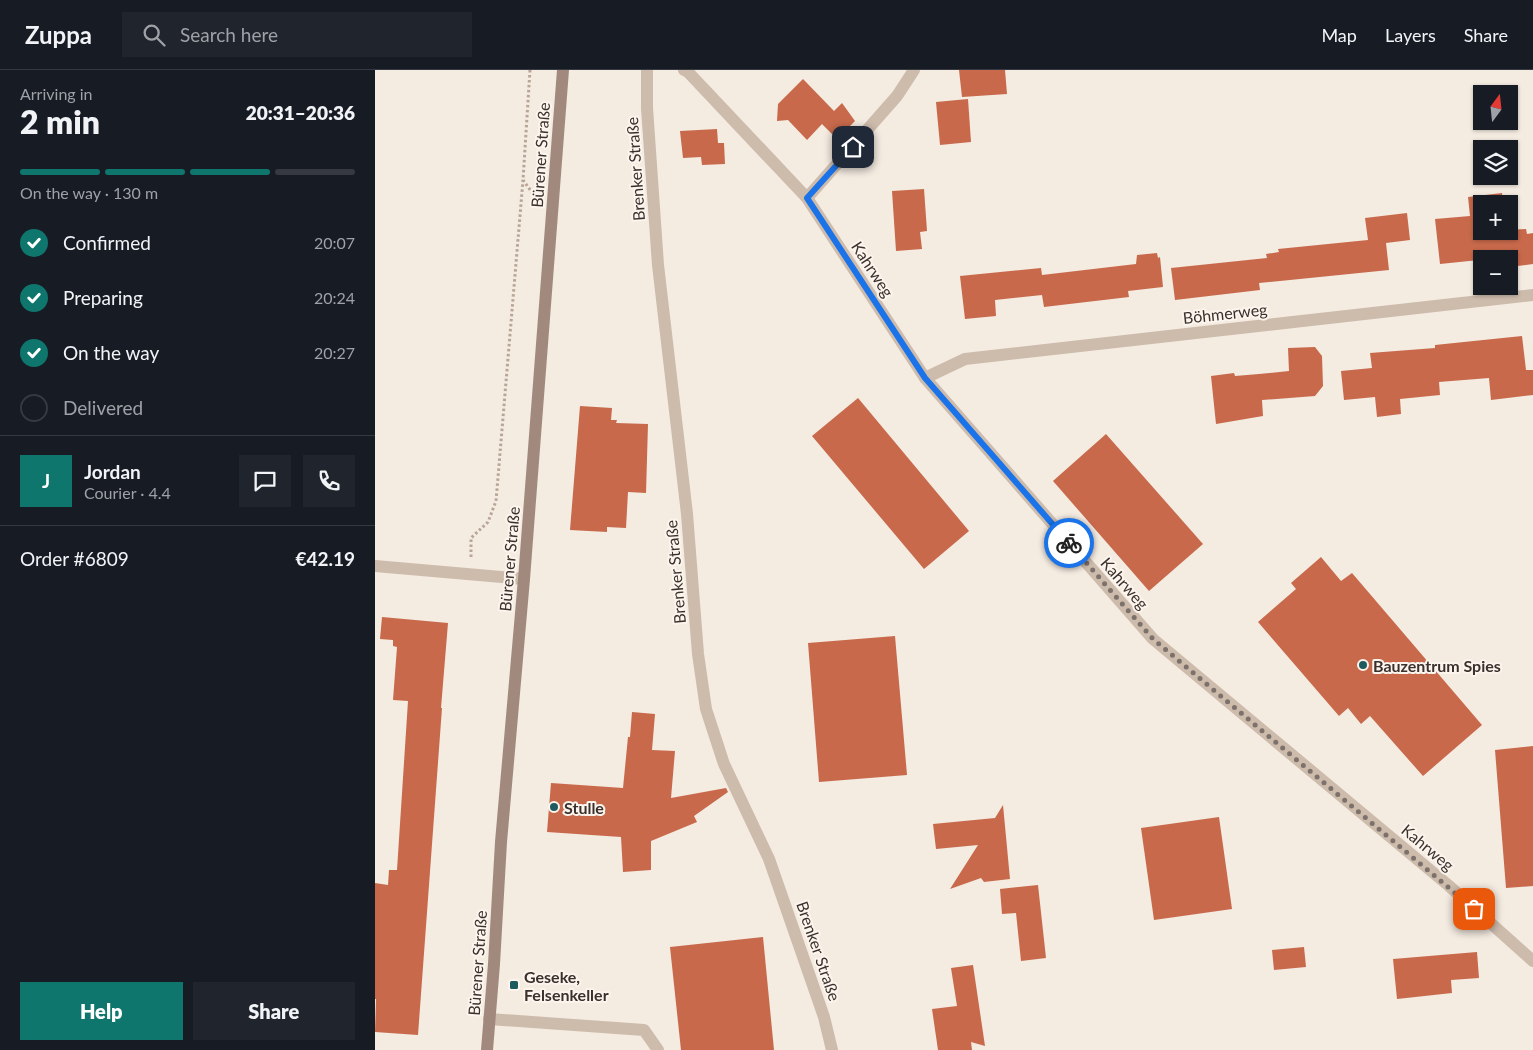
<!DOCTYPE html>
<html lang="en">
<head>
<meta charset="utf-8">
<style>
  body { margin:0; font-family:Lato,sans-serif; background:#20242c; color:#f1f3f6; height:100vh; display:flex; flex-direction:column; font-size:19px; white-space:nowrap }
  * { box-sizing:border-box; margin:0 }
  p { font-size:16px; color:#9ea1a6 }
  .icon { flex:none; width:28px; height:28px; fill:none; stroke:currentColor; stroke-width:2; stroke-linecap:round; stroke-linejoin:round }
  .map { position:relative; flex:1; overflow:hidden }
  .side { display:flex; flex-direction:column; background:#171b24; width:375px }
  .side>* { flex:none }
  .needle { width:32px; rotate:15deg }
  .tools { position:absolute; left:1098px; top:15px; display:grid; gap:10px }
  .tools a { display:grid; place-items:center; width:45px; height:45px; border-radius:0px; background:#171b24; box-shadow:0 1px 4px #0004; font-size:25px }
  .pin { position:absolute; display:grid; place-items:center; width:42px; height:42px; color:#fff; margin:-21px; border-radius:10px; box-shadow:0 2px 8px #0006 }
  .courier { position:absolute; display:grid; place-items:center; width:50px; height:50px; margin:-25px; border:4px solid #1a73e8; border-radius:50%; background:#fff; color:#222; box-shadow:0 1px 6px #0007 }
  .headline em { font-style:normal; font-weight:800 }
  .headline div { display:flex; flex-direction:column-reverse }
  .headline { display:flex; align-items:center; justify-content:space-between; height:85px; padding:0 20px }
  h1 { font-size:32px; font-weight:800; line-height:38px }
  .bar { display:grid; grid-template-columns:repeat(4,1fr); gap:8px 5px; align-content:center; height:60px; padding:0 20px }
  .bar i { height:6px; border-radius:4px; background:#363941 }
  .bar .on { background:#0f766e }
  .bar p { grid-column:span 4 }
  .line { display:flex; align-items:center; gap:12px; padding:0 20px; border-top:1px solid #363941 }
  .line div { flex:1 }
  .round { display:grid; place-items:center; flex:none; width:52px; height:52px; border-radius:0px; background:#20242c }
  ol { padding:0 20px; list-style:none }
  li { display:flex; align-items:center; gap:15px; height:55px }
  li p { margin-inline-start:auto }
  li .icon { padding:5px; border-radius:50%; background:#0f766e; color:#fff; stroke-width:4 }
  li:last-child { color:#9ea1a6 }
  li i { width:28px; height:28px; border:2px solid #363941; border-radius:50% }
  .cta { display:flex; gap:10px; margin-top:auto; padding:10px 20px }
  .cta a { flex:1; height:58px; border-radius:0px; background:#0f766e; color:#fff; font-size:20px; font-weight:800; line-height:58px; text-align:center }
  .cta a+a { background:#20242c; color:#f1f3f6 }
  header { display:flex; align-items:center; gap:30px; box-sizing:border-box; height:70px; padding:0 25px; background:#171b24; border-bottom:1px solid #363941 }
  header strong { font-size:24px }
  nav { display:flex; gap:28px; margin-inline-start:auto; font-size:18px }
  .search { width:350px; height:45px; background:#20242c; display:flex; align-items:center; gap:12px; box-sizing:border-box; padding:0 18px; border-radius:0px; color:#9ea1a6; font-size:19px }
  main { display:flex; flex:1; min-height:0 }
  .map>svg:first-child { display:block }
  .building { fill:#c8694b }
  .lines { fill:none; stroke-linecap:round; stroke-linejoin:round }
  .path { stroke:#b9a596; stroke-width:3; stroke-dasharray:2.5 2.5; stroke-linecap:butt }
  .lane { stroke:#cdbbac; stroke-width:12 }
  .street { stroke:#cdbbac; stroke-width:12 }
  .secondary { stroke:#a18a7d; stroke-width:12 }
  .done { stroke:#7c716b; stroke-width:5; stroke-dasharray:0 9 }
  .route { stroke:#1a73e8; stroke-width:6 }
  .poi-dot { fill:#1f5a5e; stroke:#fbf5ee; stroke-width:2 }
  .labels { text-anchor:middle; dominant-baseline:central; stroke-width:4; stroke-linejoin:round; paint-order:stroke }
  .street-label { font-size:16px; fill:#3b302b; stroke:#fbf5ee }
  .poi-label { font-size:16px; font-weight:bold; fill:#3b302b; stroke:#fbf5ee; text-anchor:start }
</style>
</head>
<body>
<header>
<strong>Zuppa</strong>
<div class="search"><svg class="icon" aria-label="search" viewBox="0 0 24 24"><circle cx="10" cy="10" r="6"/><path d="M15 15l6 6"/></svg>Search here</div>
<nav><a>Map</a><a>Layers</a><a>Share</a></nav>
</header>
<main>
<section class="side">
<div class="headline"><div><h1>2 min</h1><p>Arriving in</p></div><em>20:31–20:36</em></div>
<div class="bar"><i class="on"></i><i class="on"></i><i class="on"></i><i></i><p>On the way · 130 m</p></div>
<ol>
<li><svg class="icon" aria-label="check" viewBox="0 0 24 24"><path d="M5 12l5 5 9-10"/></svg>Confirmed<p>20:07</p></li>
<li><svg class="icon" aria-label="check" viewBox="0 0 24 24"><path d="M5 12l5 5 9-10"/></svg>Preparing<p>20:24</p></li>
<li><svg class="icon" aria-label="check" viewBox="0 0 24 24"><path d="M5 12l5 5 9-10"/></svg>On the way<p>20:27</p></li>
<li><i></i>Delivered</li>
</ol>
<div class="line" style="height:90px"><b class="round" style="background:#0f766e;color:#fff">J</b><div><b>Jordan</b><p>Courier · 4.4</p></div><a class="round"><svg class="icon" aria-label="chat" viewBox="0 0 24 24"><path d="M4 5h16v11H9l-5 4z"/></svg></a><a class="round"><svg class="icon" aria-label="phone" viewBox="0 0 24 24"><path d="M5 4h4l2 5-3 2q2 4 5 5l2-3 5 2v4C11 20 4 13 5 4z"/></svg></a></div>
<div class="line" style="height:65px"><div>Order #6809</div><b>€42.19</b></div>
<div class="cta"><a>Help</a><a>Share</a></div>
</section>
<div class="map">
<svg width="1158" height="980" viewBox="0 0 1158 980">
  <rect width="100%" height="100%" fill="#f4ebe1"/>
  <!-- building -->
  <g class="building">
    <path d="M584,0H630L632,24L587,27Z"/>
    <path d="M428,9L459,41L467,33L480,51L462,69L447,54L432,70L413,50L402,51L403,34Z"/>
    <path d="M593,29L596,72L565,75L561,32Z"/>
    <path d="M342,59L343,73H349L350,94L327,95L326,87L308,88L305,61Z"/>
    <path d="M549,119L552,161L545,162L547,179L521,181L517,121Z"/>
    <path d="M1127,123L1128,134H1106V161L1151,159L1152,164L1158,163V194L1134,197L1133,187L1065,194L1060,149L1095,146L1093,127Z"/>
    <path d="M1032,143L1035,170L1011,173L1014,200L884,213L885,220L800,230L796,198L892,188L891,184L904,182L903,179L993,170L990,148Z"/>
    <path d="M782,183L783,188L785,187L788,217L753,221L754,227L669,237L667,225L620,230L621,246L590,249L585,206L666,198L667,205L761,194L762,185Z"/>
    <path d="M1147,266L1151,300H1158V325L1116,330L1114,308L1064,312L1065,325L1025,329L1026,344L1002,347L1000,327L969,330L966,301L997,298L995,283L1060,278V275Z"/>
    <path d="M940,277L947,286L948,316L940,326L887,330L888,346L841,354L836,306L859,303L860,306L884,304L914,301L913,278Z"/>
    <path d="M483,328L594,461L549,499L437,366Z"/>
    <path d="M205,336L237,338L236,350H242L241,353L273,354L271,423L253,422L251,458L232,457V462L195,460Z"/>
    <path d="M731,364L828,474L774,521L678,411Z"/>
    <path d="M946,487L966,511L977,503L1107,655L1048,706L995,646L986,654L973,638L964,646L883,552L921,519L916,513Z"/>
    <path d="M7,547L73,553L66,638H67L43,965L0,962L1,929H0V813L13,815L14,800H22L33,631L18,630L22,577L18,576V570L5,569Z"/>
    <path d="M520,566L532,705L444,712L433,573Z"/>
    <path d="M257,642L280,644L277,680L300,681L296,728L351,718L353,722L319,746L322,752L276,771V800L248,802L246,767L172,762L176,713L248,718L253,667H255Z"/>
    <path d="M1158,676V816L1131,818L1120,680Z"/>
    <path d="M628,735L635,809L609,812L606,808L575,819L603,775L561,779L558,754L620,748Z"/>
    <path d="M844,747L857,839L779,850L766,758Z"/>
    <path d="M663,815L671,888L646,891L641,843L627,844L625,819Z"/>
    <path d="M388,867L399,980H306L295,877Z"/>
    <path d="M929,877L931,897L899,900L897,880Z"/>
    <path d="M1102,882L1104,908L1076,910L1077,923L1022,929L1018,889Z"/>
    <path d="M598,895L610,976L596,972L597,980H563L557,939L582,936L576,898Z"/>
  </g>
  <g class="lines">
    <!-- path -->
    <g class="path">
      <path d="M155,0L148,110L158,124"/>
      <path d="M96,487V468L113,452L121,431L148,110"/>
    </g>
    <!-- lane -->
    <path class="lane" d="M114,949L269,960L283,980"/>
    <!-- street -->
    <g class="street">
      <path d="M272,0V38L283,195L312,444L323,584L331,639L349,694L394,789L449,947L457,980"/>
      <path d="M309,0L313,2L432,128L550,308L778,569L1073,815L1158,891"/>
      <path d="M432,128L522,26L539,0"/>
      <path d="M550,308L590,289L1158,225"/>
      <path d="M0,496L149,509"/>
    </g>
    <!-- secondary -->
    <path class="secondary" d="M112,980L119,894L126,772L149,509L188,0"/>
  </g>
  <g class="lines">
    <!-- done -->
    <path class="done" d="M694,473L778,569L1099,839"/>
    <!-- route -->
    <path class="route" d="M478,77L432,128L550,308L694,473"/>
  </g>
  <!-- markers -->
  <g class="poi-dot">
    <circle cx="988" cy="595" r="5"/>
    <circle cx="179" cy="737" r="5"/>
    <rect x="134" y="910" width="10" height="10" rx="2.5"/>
  </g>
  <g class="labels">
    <!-- street labels -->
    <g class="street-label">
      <text transform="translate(165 85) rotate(-86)">Bürener Straße</text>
      <text transform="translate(260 99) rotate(-94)">Brenker Straße</text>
      <text transform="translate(498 199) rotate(57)">Kahrweg</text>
      <text transform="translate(850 243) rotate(-6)">Böhmerweg</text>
      <text transform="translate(134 489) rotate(-85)">Bürener Straße</text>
      <text transform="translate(300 502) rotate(-95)">Brenker Straße</text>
      <text transform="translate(750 513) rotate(49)">Kahrweg</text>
      <text transform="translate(1053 777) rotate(40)">Kahrweg</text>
      <text transform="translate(444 881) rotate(71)">Brenker Straße</text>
      <text transform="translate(102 893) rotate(-86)">Bürener Straße</text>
    </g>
    <!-- poi labels -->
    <g class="poi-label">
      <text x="998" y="595">Bauzentrum Spies</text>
      <text x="189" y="737">Stulle</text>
      <text x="149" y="906">Geseke,<tspan x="149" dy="18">Felsenkeller</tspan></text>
    </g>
  </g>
</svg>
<div class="tools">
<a><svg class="needle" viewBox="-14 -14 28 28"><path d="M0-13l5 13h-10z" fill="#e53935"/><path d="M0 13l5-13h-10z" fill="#9ea1a6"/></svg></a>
<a><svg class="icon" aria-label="layers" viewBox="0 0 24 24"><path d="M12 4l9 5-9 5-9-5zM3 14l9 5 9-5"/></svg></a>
<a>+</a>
<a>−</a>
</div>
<div class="pin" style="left:1099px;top:839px;background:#ea580c"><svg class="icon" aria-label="bag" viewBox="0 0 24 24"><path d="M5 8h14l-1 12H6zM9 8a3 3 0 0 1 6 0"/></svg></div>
<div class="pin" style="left:478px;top:77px;background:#1f2937"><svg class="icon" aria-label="home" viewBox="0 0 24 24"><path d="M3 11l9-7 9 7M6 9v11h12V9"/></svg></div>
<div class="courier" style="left:694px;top:473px"><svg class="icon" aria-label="bike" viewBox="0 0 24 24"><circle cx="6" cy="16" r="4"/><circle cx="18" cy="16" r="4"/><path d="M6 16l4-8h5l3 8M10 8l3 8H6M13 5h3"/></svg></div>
</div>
</main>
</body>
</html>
